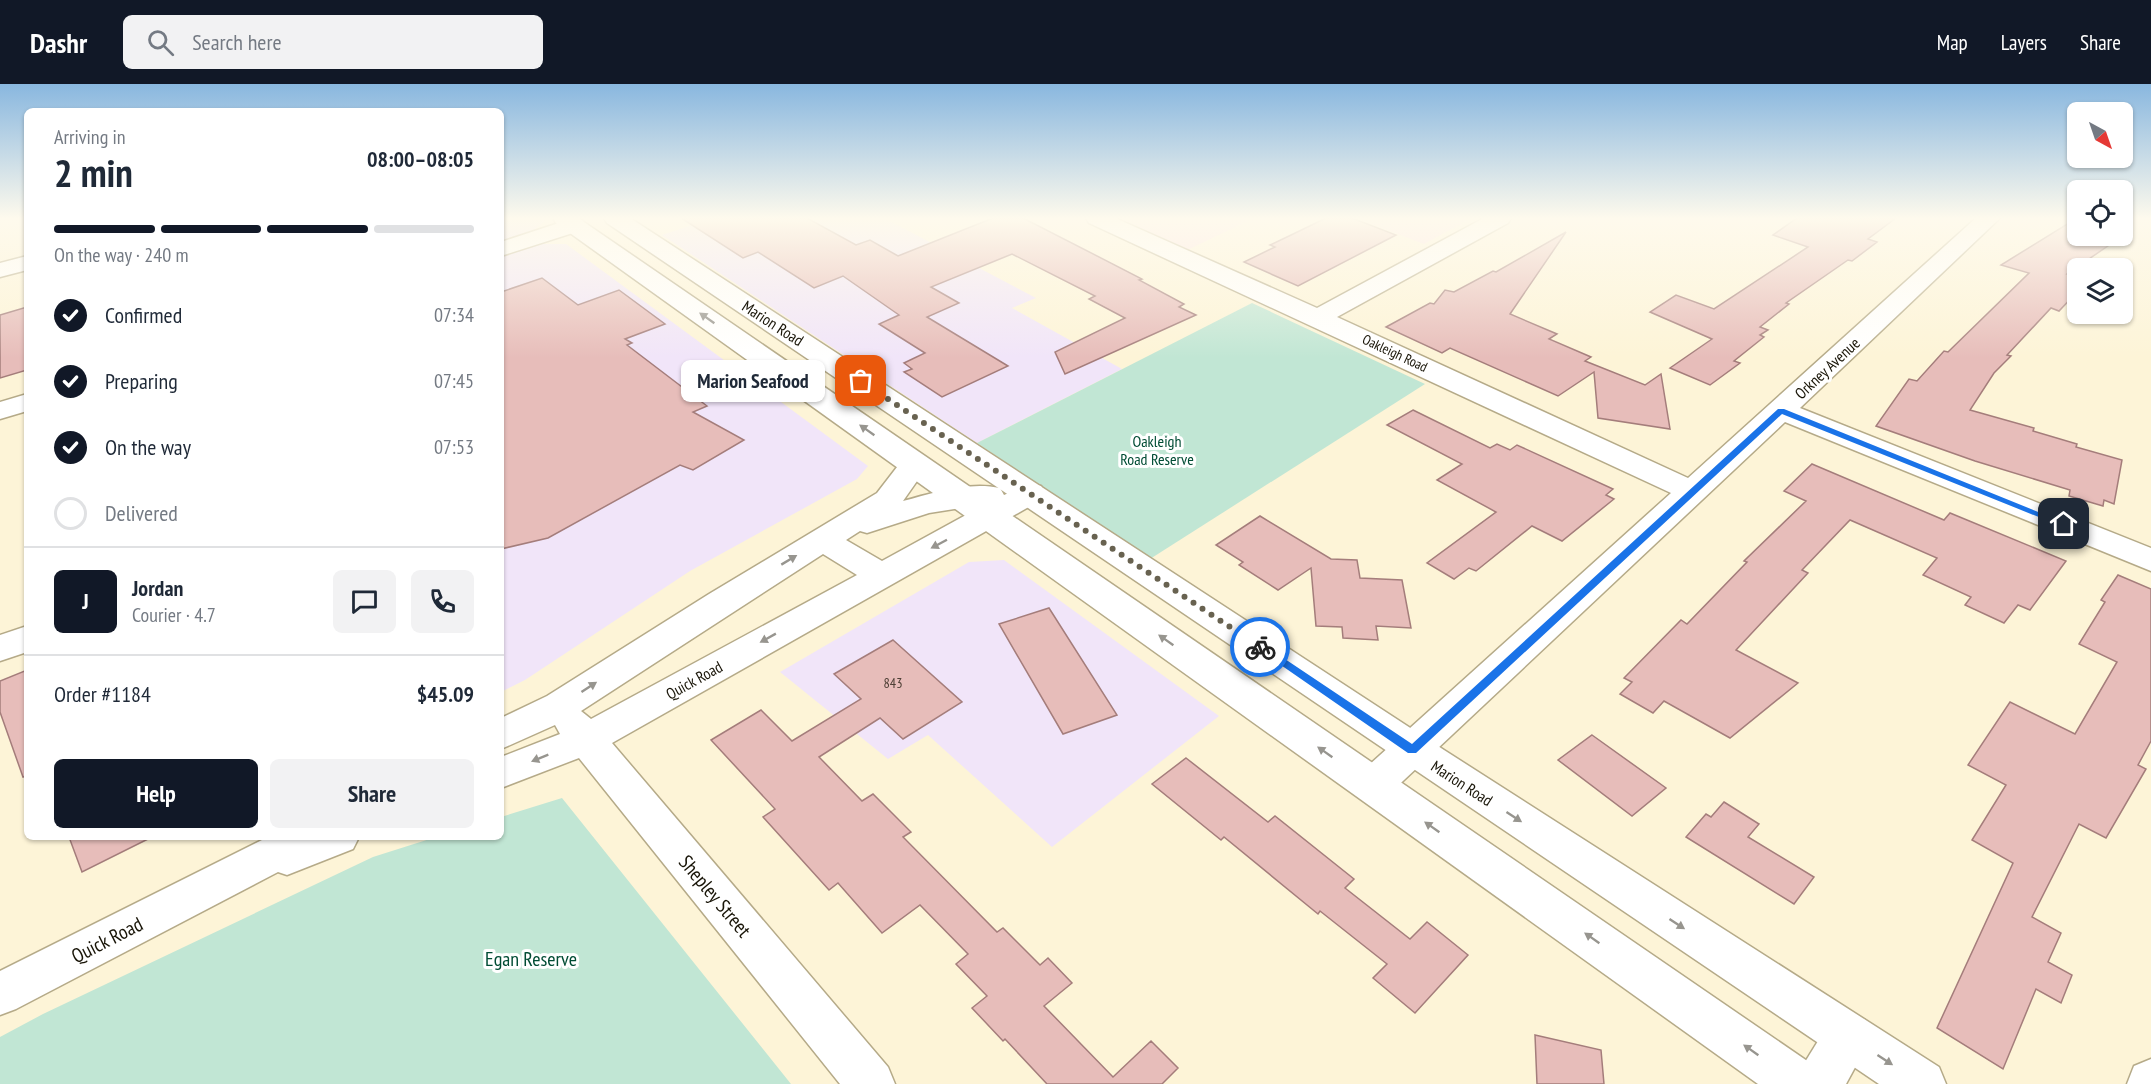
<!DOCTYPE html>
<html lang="en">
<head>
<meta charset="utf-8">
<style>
  body { margin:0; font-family:"PT Sans Narrow",sans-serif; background:#f2f2f3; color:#1f2937; height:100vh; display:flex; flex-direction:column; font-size:22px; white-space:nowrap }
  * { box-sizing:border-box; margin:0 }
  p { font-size:20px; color:#747a83 }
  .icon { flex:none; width:33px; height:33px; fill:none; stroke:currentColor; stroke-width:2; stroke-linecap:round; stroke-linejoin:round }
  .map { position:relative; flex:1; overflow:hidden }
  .side { position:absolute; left:24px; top:24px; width:480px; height:732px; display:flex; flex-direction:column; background:#fff; border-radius:9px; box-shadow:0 2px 4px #0004 }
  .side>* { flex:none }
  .needle { width:39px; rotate:140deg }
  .buttons { position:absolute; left:2067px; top:18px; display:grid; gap:12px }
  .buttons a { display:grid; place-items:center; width:66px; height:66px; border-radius:9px; background:#fff; box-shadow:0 2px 4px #0004; font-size:30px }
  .pin { position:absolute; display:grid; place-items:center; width:51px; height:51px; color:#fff; margin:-26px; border-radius:12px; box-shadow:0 3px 9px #0006 }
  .courier { position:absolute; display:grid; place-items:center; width:60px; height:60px; margin:-30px; border:4px solid #1a73e8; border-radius:50%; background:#fff; color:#222; box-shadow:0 2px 8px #0007 }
  .bubble { position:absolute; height:42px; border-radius:9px; background:#fff; box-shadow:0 2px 4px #0004; font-size:20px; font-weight:800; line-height:42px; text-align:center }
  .summary em { font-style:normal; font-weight:800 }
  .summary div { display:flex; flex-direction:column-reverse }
  .summary { display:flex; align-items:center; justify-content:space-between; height:102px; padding:0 30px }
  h1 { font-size:39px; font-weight:800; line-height:45px }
  .bar { display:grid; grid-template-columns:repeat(4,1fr); gap:9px 6px; align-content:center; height:72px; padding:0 30px }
  .bar i { height:8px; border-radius:4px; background:#e0e1e3 }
  .bar .on { background:#111827 }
  .bar p { grid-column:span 4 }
  .line { display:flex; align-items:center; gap:15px; padding:0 30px; border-top:2px solid #e0e1e3 }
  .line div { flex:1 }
  .round { display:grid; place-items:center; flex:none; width:63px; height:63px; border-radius:9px; background:#f2f2f3 }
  ol { padding:0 30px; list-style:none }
  li { display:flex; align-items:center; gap:18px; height:66px }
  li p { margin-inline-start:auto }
  li .icon { padding:6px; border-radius:50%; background:#111827; color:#fff; stroke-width:4 }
  li:last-child { color:#747a83 }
  li i { width:33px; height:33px; border:3px solid #e0e1e3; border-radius:50% }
  .action { display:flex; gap:12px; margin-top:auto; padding:12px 30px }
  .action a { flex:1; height:69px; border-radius:9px; background:#111827; color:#fff; font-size:24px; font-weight:800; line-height:69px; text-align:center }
  .action a+a { background:#f2f2f3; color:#1f2937 }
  header { display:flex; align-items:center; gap:36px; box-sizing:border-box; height:84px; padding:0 30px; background:#111827; color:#fff }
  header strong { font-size:28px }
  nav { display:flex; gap:33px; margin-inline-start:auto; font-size:21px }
  .search { width:420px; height:54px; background:#f2f2f3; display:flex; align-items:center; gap:15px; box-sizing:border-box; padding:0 21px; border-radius:9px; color:#747a83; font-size:22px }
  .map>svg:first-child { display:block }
  .commercial { fill:#f1e5f9 }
  .education { fill:#fde2e7 }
  .green { fill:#c1e6d4 }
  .building { fill:#e7bdba; stroke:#a47d7b; stroke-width:1.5 }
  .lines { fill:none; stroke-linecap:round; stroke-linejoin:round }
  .street-casing { stroke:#b5aa88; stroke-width:3 }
  .primary-casing { stroke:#b5aa88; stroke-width:3 }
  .street { fill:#fff; fill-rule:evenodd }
  .primary { fill:#fff; fill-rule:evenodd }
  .oneway { fill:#97958f }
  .route { fill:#1a73e8 }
  .done { stroke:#686250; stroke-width:6; stroke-dasharray:0 10.8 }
  .labels { text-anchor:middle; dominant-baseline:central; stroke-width:6; stroke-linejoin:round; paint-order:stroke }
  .far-street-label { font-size:14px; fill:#181407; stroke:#fff }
  .number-label { font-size:14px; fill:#4c3e34 }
  .street-label { font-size:16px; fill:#181407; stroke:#fff }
  .park-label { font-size:16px; fill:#014c34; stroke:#fff }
  .near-street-label { font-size:20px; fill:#181407; stroke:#fff }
  .near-park-label { font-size:20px; fill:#014c34; stroke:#fff }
</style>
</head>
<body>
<header>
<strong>Dashr</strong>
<div class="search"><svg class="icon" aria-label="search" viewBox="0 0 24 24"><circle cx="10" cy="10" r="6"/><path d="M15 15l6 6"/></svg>Search here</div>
<nav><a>Map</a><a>Layers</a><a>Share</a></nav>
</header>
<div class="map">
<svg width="2151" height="1000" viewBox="0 0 2151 1000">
  <rect width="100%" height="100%" fill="#fdf4d7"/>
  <!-- commercial -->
  <g class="commercial">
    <path d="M501,134H542L545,137L530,149L501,158Z"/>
    <path d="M713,134H884L1036,214L1012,224L1122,285L977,359L662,151Z"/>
    <path d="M540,160H566L868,382L857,395L690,487L525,596L501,608V172Z"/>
    <path d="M1004,476L1219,632L1052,763L928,651L888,675L780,588L969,478Z"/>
  </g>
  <!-- education -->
  <g class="education">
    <path d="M1100,134H1254L1179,170Z"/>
    <path d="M1356,134H1472L1424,160Z"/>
  </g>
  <!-- green -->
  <g class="green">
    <path d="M1252,219L1425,300L1150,475L977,359Z"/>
    <path d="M562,714L791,1000H0V953L43,930L373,773L436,753H501V733Z"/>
  </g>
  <!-- building -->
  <g class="building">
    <path d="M681,134H807L856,161L870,156L898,172L993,134H1023L1142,195L1139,196L1184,220L1179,223L1196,231L1065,290L1055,268L1125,234L1089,215L1095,212L1012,170L931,203L959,219L927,233L1008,282L942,313L904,288L912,285L904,279L925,269L879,240L899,231L843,192L814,204L758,168L743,174Z"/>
    <path d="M1326,134H1352L1396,151L1298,202L1244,178L1275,163L1270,161L1289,152Z"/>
    <path d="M1797,134H1896L1868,155L1877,158L1852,177L1848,176L1786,219L1789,220L1760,243L1768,246L1760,251L1764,253L1734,277L1740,279L1710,301L1670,284L1712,255L1650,228L1676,211L1714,225L1808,163L1773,151Z"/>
    <path d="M2072,137L2078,139V152L2121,153L2067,190L2078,194V207L2059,227L2051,224L2007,271L2011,272L1994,289L1970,326L2034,344L2033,347L2077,360L2076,363L2122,376L2114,420L2104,416L2103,422L2069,412L2070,406L1975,377L1876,342L1909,295L1917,297L1944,267L1948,268L2029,189L2001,181Z"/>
    <path d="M1566,148L1510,230L1557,250L1549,255L1591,273L1585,277L1645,301L1661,290L1670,345L1598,334L1594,288L1558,312L1450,264L1442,269L1386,243L1430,219L1434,220L1445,206L1454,208L1493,187L1496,188Z"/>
    <path d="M542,194L578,221L619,206L665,240L625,255L632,259L627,261L707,322L693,328L744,356L693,386L680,381L548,454L501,465V208Z"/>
    <path d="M27,223V286L0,294V231Z"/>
    <path d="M1413,326L1490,364L1497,360L1510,366L1517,361L1613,405L1606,411L1614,415L1562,457L1532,442L1476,487L1469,484L1454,495L1427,479L1496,428L1437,396L1462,380L1387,341Z"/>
    <path d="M1812,380L1944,436L1950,429L2066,477L2030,526L2018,521L2004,539L1965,521L1971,513L1923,491L1937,474L1850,436L1802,486L1808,489L1736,566L1798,599L1730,654L1664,617L1653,629L1620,610L1632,598L1624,594L1681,536L1687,540L1747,478L1744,477L1806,417L1784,407Z"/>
    <path d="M1260,432L1331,475L1357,476L1360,494L1402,496L1411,544L1376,542L1378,556L1343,554L1342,543L1316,542L1311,484L1278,506L1239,481L1243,478L1216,461Z"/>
    <path d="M2118,491L2151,505V657L2138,681L2146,685L2106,754L2079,740L2032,833L2061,849L2048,878L2072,891L2061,919L2036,905L2003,985L1937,944L2013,779L1972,756L2006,701L1968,681L2010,618L2075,650L2117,578L2079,560L2105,518L2101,516Z"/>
    <path d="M1049,524L1117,631L1063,650L999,540Z"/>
    <path d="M893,556L962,618L903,655L880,634L819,673L862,717L873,710L911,748L903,753L997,848L1003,844L1040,881L1048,874L1072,899L1044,922L1113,993L1151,957L1178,984L1162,1000H1047L1005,955L1003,957L972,924L987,912L956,880L968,870L920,821L882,849L838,799L829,806L763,733L775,725L711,656L761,626L792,657L861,615L834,590Z"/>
    <path d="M27,586V692L23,693L0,628V597Z"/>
    <path d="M1592,651L1666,704L1632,732L1558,676Z"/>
    <path d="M1186,674L1268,738L1275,732L1354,795L1345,804L1410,855L1427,838L1468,871L1415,929L1373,894L1387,880L1320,827L1318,830L1224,753L1221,756L1152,700Z"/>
    <path d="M1724,718L1759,740L1748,753L1814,793L1794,820L1686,753L1706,730L1711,733Z"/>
    <path d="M69,753H152L82,788Z"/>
    <path d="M1535,951L1601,966L1604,1000H1537Z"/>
  </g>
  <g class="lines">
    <!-- street casing -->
    <g class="street-casing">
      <g id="street">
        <path d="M574,134L582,136L585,141L582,146L501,172V158Z"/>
        <path d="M1086,134H1115L1317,224L1484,134H1511L1508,139L1337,233L1688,394L1976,134H2000L1800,324L2151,464V487L1785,338L1387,712L1373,717L1359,712L1353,701L1359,690L1671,409L1089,139Z"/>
        <path d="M27,172V186L0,193V179Z"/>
        <path d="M27,310V327L0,335V318Z"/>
        <path d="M914,371L924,374L929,380L903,417C933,409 969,397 1000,404L1004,411L1030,400L1041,402L1045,409L1041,416L612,659L888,983L895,1000H840L579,674L501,704V673L560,650L555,641L501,665V634L547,612L709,510L877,409L904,374ZM986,420L882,477L846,456L860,447L867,449L929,429ZM823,470L857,491L591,635L581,627Z"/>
        <path d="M27,542V568L0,577V551Z"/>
        <path d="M268,753H359L353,765L287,791L278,788L16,925L0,931V887Z"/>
        <path d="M1848,929L1865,936L1872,952L1846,1000H1795L1802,983L1831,936Z"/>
        <path d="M2151,975V1000H2127L2134,982Z"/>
      </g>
    </g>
    <!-- primary casing -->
    <g class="primary-casing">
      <g id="primary">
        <path d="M553,134H578L1816,983L1823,1000H1758L556,139Z"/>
        <path d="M604,134H630L1444,666L1939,983L1946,1000H1879L607,139Z"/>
      </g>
    </g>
    <!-- street -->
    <use href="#street" class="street"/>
    <!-- primary -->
    <use href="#primary" class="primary"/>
  </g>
  <!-- one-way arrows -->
  <defs><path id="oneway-solid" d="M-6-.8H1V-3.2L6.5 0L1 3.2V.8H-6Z" transform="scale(1.5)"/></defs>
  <g class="oneway">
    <use href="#oneway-solid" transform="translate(707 234) rotate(-145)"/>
    <use href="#oneway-solid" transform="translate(867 346) rotate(-145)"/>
    <use href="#oneway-solid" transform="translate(939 460) rotate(152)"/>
    <use href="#oneway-solid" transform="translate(789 476) rotate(-31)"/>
    <use href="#oneway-solid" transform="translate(768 554) rotate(151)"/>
    <use href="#oneway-solid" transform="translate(1166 556) rotate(-145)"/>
    <use href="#oneway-solid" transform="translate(589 603) rotate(-33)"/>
    <use href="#oneway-solid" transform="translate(1325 668) rotate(-145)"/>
    <use href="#oneway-solid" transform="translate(540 674) rotate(158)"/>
    <use href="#oneway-solid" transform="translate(1514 733) rotate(33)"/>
    <use href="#oneway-solid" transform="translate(1432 743) rotate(-145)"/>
    <use href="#oneway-solid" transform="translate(1677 840) rotate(33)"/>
    <use href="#oneway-solid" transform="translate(1592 854) rotate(-145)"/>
    <use href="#oneway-solid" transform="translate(1751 966) rotate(-145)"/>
    <use href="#oneway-solid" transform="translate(1885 976) rotate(33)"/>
  </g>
  <!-- sky -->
  <linearGradient id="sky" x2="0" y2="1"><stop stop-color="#89b7df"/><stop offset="0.49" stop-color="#fefaed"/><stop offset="1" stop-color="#fefaed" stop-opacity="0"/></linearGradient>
  <rect width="2151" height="274" fill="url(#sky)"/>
  <!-- route -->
  <path class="route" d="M1778,325H1784L2068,440L2061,442L1782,330L1416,669H1408L1255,563L1256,561H1264L1412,660Z"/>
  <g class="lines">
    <!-- done -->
    <path class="done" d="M861,297L1260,563"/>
  </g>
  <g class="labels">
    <!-- far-street labels -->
    <g class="far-street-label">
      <text transform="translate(1395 269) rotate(25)">Oakleigh Road</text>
    </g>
    <!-- number labels -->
    <g class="number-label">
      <text x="893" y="599">843</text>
    </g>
    <!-- street labels -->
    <g class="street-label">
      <text transform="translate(773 239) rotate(33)">Marion Road</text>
      <text transform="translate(1827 284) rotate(-43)">Orkney Avenue</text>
      <text transform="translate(694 596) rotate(-29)">Quick Road</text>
      <text transform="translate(1462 699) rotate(33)">Marion Road</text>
    </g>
    <!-- park labels -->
    <g class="park-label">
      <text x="1157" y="357">Oakleigh<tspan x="1157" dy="18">Road Reserve</tspan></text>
    </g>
    <!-- near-street labels -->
    <g class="near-street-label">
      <text transform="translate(715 812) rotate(50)">Shepley Street</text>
      <text transform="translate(107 856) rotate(-27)">Quick Road</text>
    </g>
    <!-- near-park labels -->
    <g class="near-park-label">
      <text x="531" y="875">Egan Reserve</text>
    </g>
  </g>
</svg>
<div class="buttons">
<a><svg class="needle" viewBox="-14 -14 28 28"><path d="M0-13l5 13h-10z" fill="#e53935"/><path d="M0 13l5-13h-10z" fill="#747a83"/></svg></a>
<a><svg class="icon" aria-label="locate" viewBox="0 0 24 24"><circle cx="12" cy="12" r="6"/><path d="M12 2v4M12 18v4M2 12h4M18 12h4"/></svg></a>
<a><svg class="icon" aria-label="layers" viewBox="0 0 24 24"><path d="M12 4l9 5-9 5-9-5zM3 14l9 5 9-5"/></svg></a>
</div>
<div class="pin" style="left:861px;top:297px;background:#ea580c"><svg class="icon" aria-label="bag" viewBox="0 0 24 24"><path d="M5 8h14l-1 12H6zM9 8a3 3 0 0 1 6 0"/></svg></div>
<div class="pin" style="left:2064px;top:440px;background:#1f2937"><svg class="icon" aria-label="home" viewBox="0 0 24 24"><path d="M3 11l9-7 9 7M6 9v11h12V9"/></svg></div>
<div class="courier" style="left:1260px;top:563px"><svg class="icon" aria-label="bike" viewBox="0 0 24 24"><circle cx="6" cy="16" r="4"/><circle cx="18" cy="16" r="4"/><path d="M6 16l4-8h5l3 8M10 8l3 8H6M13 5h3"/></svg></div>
<div class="bubble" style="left:681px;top:276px;width:144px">Marion Seafood</div>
<section class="side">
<div class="summary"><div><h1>2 min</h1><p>Arriving in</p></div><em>08:00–08:05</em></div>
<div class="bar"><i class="on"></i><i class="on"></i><i class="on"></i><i></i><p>On the way · 240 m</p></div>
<ol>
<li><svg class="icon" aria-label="check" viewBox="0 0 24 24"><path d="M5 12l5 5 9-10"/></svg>Confirmed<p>07:34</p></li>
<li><svg class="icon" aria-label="check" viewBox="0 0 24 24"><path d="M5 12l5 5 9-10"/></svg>Preparing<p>07:45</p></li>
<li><svg class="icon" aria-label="check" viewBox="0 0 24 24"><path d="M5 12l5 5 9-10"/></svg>On the way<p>07:53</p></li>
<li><i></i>Delivered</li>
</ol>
<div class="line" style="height:108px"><b class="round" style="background:#111827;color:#fff">J</b><div><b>Jordan</b><p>Courier · 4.7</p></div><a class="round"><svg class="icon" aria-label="chat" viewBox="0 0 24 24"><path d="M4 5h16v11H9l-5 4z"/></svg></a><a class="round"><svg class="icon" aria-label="phone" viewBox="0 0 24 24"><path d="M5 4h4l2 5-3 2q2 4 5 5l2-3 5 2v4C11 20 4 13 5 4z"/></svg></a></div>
<div class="line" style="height:78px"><div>Order #1184</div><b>$45.09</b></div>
<div class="action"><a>Help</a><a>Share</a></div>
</section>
</div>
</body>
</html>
